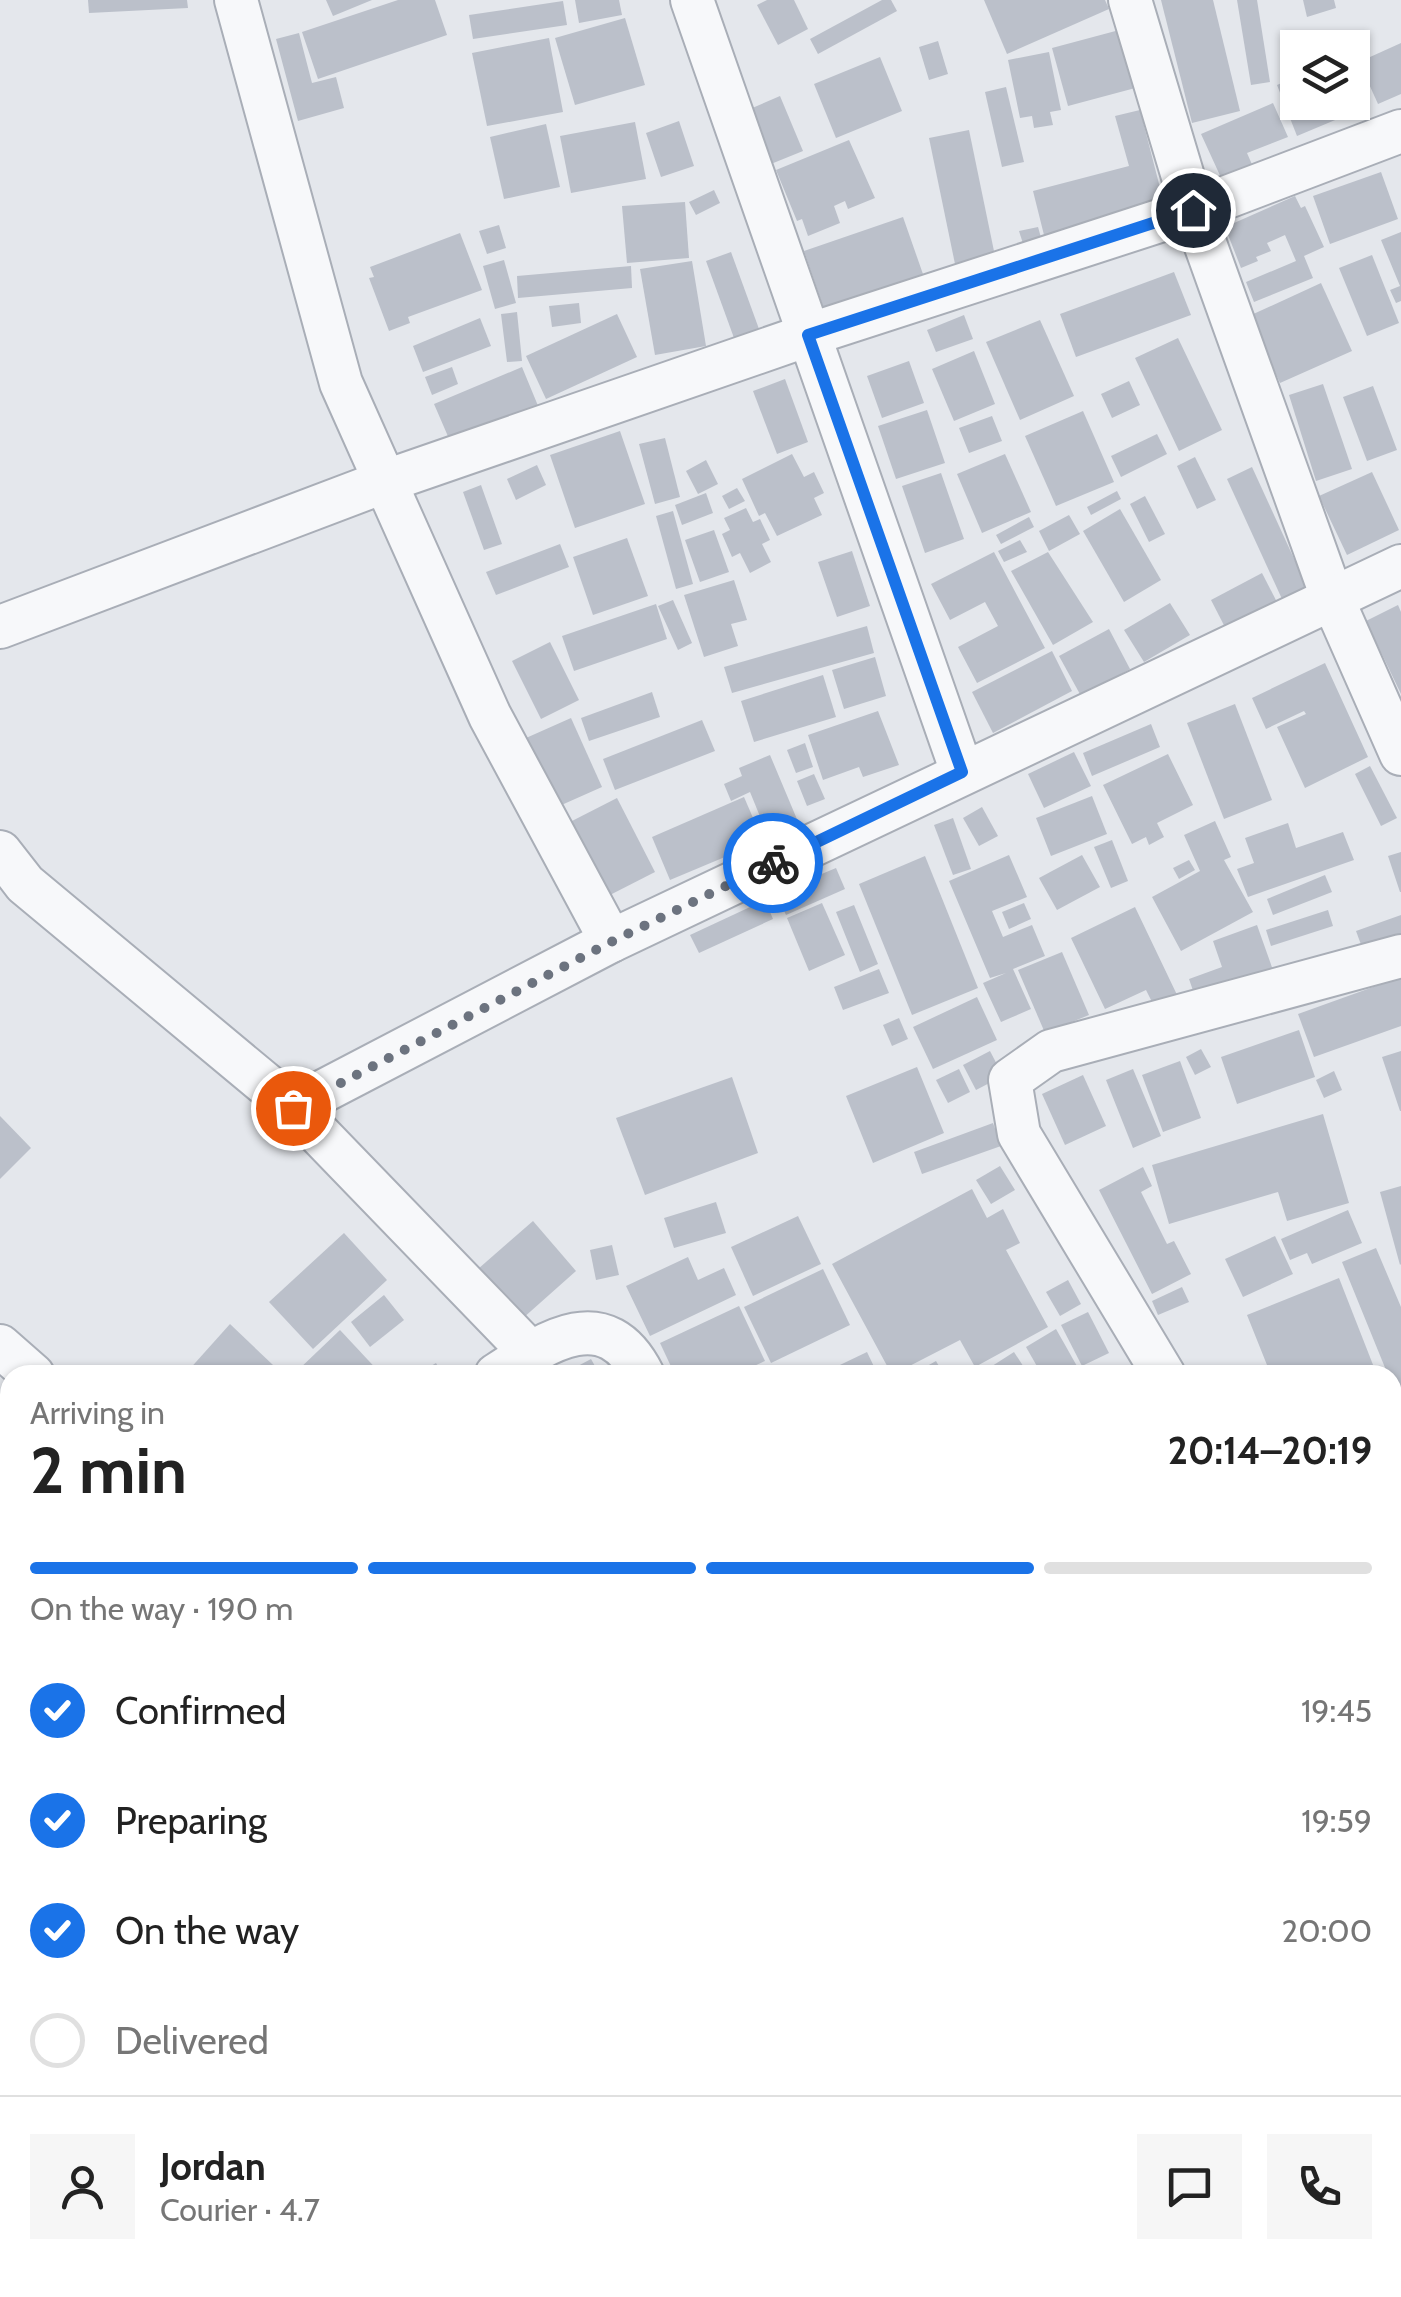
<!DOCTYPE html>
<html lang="en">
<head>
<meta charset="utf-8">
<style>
  body { margin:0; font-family:Cabin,sans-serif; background:#f6f6f6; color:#222; height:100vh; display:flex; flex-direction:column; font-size:38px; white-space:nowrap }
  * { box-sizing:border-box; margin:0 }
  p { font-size:32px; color:#767676 }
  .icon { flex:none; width:55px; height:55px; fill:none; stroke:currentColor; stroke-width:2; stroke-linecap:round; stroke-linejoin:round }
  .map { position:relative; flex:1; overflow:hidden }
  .drawer { position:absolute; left:0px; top:1365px; width:1402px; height:932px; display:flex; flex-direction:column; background:#fff; border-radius:30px 30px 0 0; box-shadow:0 2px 8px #0004 }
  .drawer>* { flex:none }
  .controls { position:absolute; left:1280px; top:30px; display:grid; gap:20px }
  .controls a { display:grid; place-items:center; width:90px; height:90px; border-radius:0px; background:#fff; box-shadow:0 2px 8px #0004; font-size:50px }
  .pin { position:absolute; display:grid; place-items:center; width:85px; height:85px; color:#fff; margin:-42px; border:5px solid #fff; border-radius:50%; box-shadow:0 2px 10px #0007 }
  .courier { position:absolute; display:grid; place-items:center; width:100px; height:100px; margin:-50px; border:8px solid #1a73e8; border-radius:50%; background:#fff; color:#222; box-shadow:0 2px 12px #0007 }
  .headline em { font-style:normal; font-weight:800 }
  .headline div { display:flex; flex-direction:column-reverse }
  .headline { display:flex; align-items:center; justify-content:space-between; height:170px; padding:0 30px }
  h1 { font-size:65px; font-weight:800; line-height:75px }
  .bar { display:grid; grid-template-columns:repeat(4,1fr); gap:15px 10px; align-content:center; height:120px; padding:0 30px }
  .bar i { height:12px; border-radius:8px; background:#e0e0e0 }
  .bar .selected { background:#1a73e8 }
  .bar p { grid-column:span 4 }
  .line { display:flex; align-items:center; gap:25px; padding:0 30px; border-top:2px solid #e0e0e0 }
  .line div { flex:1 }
  .round { display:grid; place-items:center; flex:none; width:105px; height:105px; border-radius:0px; background:#f6f6f6 }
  ol { padding:0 30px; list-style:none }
  li { display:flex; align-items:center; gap:30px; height:110px }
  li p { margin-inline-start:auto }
  li .icon { padding:10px; border-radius:50%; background:#1a73e8; color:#fff; stroke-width:4 }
  li:last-child { color:#767676 }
  li i { width:55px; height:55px; border:5px solid #e0e0e0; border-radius:50% }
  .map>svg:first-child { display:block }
  .building { fill:#bbc0ca }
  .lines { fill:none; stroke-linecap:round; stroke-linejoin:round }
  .minor-casing { stroke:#a9aeb7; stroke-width:46 }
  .minor { stroke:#f7f8fa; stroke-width:42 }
  .done { stroke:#6c737f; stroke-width:10; stroke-dasharray:0 18 }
  .route { stroke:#1a73e8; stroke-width:12 }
</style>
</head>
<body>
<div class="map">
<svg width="1401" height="2297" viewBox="0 0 1401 2297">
  <rect width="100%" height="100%" fill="#e4e7ec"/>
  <!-- building -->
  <g class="building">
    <path d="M88,0H187L188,8L89,13Z"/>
    <path d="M326,0H372L333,16Z"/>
    <path d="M398,0H435L447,35L318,79L302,32Z"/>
    <path d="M575,0H619L622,15L579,23Z"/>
    <path d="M767,0H794L808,29L778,45L757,5Z"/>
    <path d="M882,0H891L897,11L818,54L810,39Z"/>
    <path d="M984,0H1105L1109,9L1007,54Z"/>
    <path d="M1161,0H1213L1240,111L1192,123Z"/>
    <path d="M1237,0H1257L1270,82L1251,85Z"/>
    <path d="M1303,0H1334L1336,8L1307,17Z"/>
    <path d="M563,1L567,25L473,39L469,15Z"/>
    <path d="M625,18L645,85L575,105L555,38Z"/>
    <path d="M1123,29L1139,87L1068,106L1052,48Z"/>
    <path d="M299,33L312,83L336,77L344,108L298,121L276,39Z"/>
    <path d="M549,38L563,112L487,126L472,53Z"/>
    <path d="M938,41L948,74L929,80L919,47Z"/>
    <path d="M1401,43V94L1378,104L1359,62Z"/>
    <path d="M1049,52L1061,110L1050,112L1053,125L1034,128L1032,116L1020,118L1008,60Z"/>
    <path d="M880,57L902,111L836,138L814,84Z"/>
    <path d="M1298,76V102H1352L1353,95L1359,110L1297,136L1277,85Z"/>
    <path d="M1006,87L1024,162L1002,167L985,92Z"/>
    <path d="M780,96L803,151L766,166L743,112Z"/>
    <path d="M1273,103L1288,137L1247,153L1254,169L1223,182L1201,134Z"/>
    <path d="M1140,110L1166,211L1047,247L1033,191L1129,166L1115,116Z"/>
    <path d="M679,121L694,166L661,177L646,133Z"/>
    <path d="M635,122L646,179L571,193L560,136Z"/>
    <path d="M546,124L560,187L504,199L490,137Z"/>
    <path d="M969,130L995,256L955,264L929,138Z"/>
    <path d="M849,140L875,198L848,209L845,201L834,206L840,223L808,236L802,219L797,221L776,170Z"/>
    <path d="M1381,172L1398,219L1330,244L1313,196Z"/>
    <path d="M714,190L720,203L696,215L689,202Z"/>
    <path d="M1295,196L1301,208L1305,206L1324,247L1304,256L1313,278L1254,302L1246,282L1296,261L1285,235L1267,243L1271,251L1256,257L1258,261L1241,268L1225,227Z"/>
    <path d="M685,202L689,258L627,263L622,206Z"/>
    <path d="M903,217L924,277L825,312L804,251Z"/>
    <path d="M499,225L506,248L487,254L479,231Z"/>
    <path d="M1038,227L1044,248L1026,253L1019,231Z"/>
    <path d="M1401,232V301L1396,303L1390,290L1400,286L1381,240Z"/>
    <path d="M460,233L482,290L408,317L410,323L389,331L369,278L374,277L370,267Z"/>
    <path d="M731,252L759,329L734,338L706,261Z"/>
    <path d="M1372,255L1399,323L1367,336L1339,268Z"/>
    <path d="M504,260L516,303L495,309L483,266Z"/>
    <path d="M692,261L706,346L655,355L640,269Z"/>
    <path d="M631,266L632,288L518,298L517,276Z"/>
    <path d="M1174,272L1191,315L1076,357L1060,314Z"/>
    <path d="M1321,283L1352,351L1280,383L1249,316Z"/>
    <path d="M579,303L581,323L552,327L549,306Z"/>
    <path d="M517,312L522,361L507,362L501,314Z"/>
    <path d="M617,314L637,357L546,399L526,356Z"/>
    <path d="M964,315L973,339L936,352L927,330Z"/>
    <path d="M480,318L491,346L423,372L413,346Z"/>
    <path d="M1040,320L1074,396L1020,420L986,342Z"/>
    <path d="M1178,338L1222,430L1179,451L1135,358Z"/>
    <path d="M974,351L995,404L954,421L932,369Z"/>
    <path d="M909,361L924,403L882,418L867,376Z"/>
    <path d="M452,367L458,384L432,395L425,377Z"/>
    <path d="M522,367L541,413L509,427L505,417L450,441L434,404Z"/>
    <path d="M785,379L808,442L777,454L753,391Z"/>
    <path d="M1129,381L1140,405L1112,418L1101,394Z"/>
    <path d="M1323,384L1352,469L1316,481L1289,395Z"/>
    <path d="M1373,386L1397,450L1367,461L1343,397Z"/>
    <path d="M927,410L945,463L896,479L878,426Z"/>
    <path d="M1083,411L1114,482L1056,506L1025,436Z"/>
    <path d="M992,416L1002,441L969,453L959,428Z"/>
    <path d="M620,431L645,504L575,528L550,455Z"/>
    <path d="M1157,434L1167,454L1121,477L1111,456Z"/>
    <path d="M665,438L680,497L655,504L639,444Z"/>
    <path d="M792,454L804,477L814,472L824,493L814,498L822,515L777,536L765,513L759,516L742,479Z"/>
    <path d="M1005,454L1031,512L982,533L957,474Z"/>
    <path d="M1195,457L1216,500L1197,509L1177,466Z"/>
    <path d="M706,460L718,484L698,494L686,471Z"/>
    <path d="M537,465L546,485L516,500L507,479Z"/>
    <path d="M1252,467L1307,587L1282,599L1227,479Z"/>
    <path d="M1372,472L1399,530L1347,555L1319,496Z"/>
    <path d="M941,473L964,539L925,553L902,486Z"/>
    <path d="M481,485L502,544L484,550L463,492Z"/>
    <path d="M737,488L745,501L729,509L722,496Z"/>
    <path d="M1117,491L1121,499L1091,515L1087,507Z"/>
    <path d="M706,493L713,513L682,525L675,505Z"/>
    <path d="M1145,496L1165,534L1149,542L1130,504Z"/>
    <path d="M746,508L753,522L760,519L770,540L762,544L771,562L750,573L740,553L732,557L722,534L730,530L724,518Z"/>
    <path d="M1120,509L1161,580L1124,602L1083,531Z"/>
    <path d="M673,511L693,584L676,589L656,516Z"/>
    <path d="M1069,515L1080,534L1049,551L1039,531Z"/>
    <path d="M1029,517L1034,527L1001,544L996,535Z"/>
    <path d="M714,530L729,572L700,582L685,540Z"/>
    <path d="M627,538L648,596L593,615L573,557Z"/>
    <path d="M1020,540L1027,552L1004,562L998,551Z"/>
    <path d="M560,544L569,567L496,595L486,572Z"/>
    <path d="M852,551L870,606L837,617L818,562Z"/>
    <path d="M994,552L1045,648L977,683L958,647L998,626L985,602L950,620L931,584Z"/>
    <path d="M1048,552L1093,622L1053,645L1011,571Z"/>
    <path d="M1262,573L1280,608L1229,635L1211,600Z"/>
    <path d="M734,580L747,620L731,624L738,646L704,657L684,595Z"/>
    <path d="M673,600L692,643L678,650L658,606Z"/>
    <path d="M1170,603L1190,635L1144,662L1124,630Z"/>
    <path d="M656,604L667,639L574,671L562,636Z"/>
    <path d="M1398,605L1401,612V694L1366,621Z"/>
    <path d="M867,626L874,653L732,693L724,667Z"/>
    <path d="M1109,629L1130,669L1081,696L1059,656Z"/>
    <path d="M550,642L579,700L541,719L512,661Z"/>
    <path d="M1052,651L1072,691L993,733L972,692Z"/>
    <path d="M875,657L886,696L844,709L832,670Z"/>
    <path d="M1325,663L1368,757L1305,788L1277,727L1306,714L1304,711L1266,729L1252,698Z"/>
    <path d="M823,675L836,717L754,742L741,701Z"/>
    <path d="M652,692L660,717L589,741L581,718Z"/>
    <path d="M1235,704L1272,800L1224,819L1187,723Z"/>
    <path d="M878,711L899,765L863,777L859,767L823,780L808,735Z"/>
    <path d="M571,718L602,787L557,807L526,738Z"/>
    <path d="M702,720L715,751L615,790L603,759Z"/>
    <path d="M1151,724L1160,747L1092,776L1083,753Z"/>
    <path d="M805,743L813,767L796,773L787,750Z"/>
    <path d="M1074,752L1091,786L1044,808L1028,774Z"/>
    <path d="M1168,754L1193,805L1157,823L1164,837L1149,845L1146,837L1132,844L1103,785Z"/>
    <path d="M770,755L799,824L768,836L750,792L731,801L724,784L742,776L739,768Z"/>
    <path d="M1370,766L1397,818L1381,826L1355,774Z"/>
    <path d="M814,774L825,799L807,806L797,781Z"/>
    <path d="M1092,796L1107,834L1051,856L1036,818Z"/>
    <path d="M744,797L763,841L670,880L652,837Z"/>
    <path d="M617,798L655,872L608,896L570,822Z"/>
    <path d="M982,807L998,836L979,846L963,818Z"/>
    <path d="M953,818L971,869L953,875L934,825Z"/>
    <path d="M1215,821L1231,857L1224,860L1253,912L1181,951L1152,897L1200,871L1184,835Z"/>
    <path d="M1288,823L1296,848L1343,832L1354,860L1248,897L1237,869L1254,863L1245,838Z"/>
    <path d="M1112,840L1128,881L1111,888L1094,847Z"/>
    <path d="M1401,852V892H1400L1388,856Z"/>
    <path d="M1009,855L1027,897L992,911L1003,937L1032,925L1045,956L1013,969L1031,1009L1001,1022L983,983L1006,973L990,978L949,881Z"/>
    <path d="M1082,855L1100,887L1057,910L1039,878Z"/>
    <path d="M925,856L978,988L912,1015L859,884Z"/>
    <path d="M1189,860L1195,870L1179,879L1173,868Z"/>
    <path d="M836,868L845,889L786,915L776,893Z"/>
    <path d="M1325,875L1332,892L1273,915L1267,899Z"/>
    <path d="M765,900L773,919L699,953L690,935Z"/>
    <path d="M822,903L845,955L809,971L787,918Z"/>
    <path d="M1024,903L1031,919L1009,929L1002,912Z"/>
    <path d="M854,905L878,964L860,972L836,912Z"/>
    <path d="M1135,907L1179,999L1156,1010L1146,990L1105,1009L1071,938Z"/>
    <path d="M1328,910L1333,926L1271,946L1266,930Z"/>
    <path d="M1401,915V937L1363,950L1356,931Z"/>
    <path d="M1257,925L1274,973L1198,1005L1189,979L1222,967L1213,941Z"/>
    <path d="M1062,952L1089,1015L1045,1033L1018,970Z"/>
    <path d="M879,969L889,993L843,1010L834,987Z"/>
    <path d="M1401,977V1026L1314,1057L1298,1014Z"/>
    <path d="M977,997L997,1040L933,1069L913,1027Z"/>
    <path d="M899,1018L908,1039L892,1046L883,1025Z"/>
    <path d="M1299,1030L1315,1077L1237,1104L1221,1057Z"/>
    <path d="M1201,1049L1211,1067L1195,1075L1186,1057Z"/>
    <path d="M990,1051L1003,1076L976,1090L963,1065Z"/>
    <path d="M1401,1051V1111H1400L1382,1057Z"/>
    <path d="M1180,1061L1201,1118L1163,1132L1142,1075Z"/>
    <path d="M917,1067L944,1133L873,1163L846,1096Z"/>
    <path d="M959,1069L970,1092L948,1103L936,1080Z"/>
    <path d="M1133,1069L1161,1136L1133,1148L1106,1080Z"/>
    <path d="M1334,1071L1342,1090L1324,1098L1316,1080Z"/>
    <path d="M1083,1075L1106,1126L1065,1145L1042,1094Z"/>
    <path d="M732,1077L758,1153L645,1195L616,1118Z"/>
    <path d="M1323,1114L1349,1203L1287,1221L1278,1192L1169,1224L1152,1165Z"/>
    <path d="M0,1116L31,1148L0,1179Z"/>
    <path d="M993,1123L1001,1146L922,1174L914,1152Z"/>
    <path d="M1000,1166L1015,1190L991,1204L976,1180Z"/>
    <path d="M1143,1167L1152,1186L1141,1192L1167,1244L1174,1241L1191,1274L1152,1294L1099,1190Z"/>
    <path d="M1401,1186V1264L1400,1265L1380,1192Z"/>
    <path d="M972,1189L987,1218L1003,1209L1020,1243L1006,1250L1048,1327L975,1367L960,1340L892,1375L832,1264Z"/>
    <path d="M716,1202L726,1233L674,1248L664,1218Z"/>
    <path d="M1348,1210L1362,1243L1312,1264L1307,1253L1290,1260L1281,1239Z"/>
    <path d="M798,1216L821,1264L753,1296L731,1247Z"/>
    <path d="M533,1221L576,1271L522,1319L478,1269Z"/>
    <path d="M344,1233L387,1280L313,1349L269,1302Z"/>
    <path d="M1275,1236L1293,1274L1243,1297L1225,1259Z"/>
    <path d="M612,1245L619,1275L596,1280L590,1250Z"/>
    <path d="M1376,1248L1401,1307V1398L1398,1399L1392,1375H1388L1342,1262Z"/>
    <path d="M688,1257L698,1280L724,1268L736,1295L650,1336L626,1286Z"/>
    <path d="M823,1269L850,1325L771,1363L744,1307Z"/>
    <path d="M1339,1278L1377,1375H1271L1247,1315Z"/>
    <path d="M1068,1280L1081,1304L1060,1316L1046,1292Z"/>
    <path d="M1182,1287L1189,1302L1158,1315L1152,1301Z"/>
    <path d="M384,1295L404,1320L370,1347L351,1322Z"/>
    <path d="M739,1306L765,1361L734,1375H675L660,1343Z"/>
    <path d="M1088,1312L1109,1353L1082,1366L1061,1325Z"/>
    <path d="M230,1324L273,1365L264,1375H191L187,1372Z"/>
    <path d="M1056,1329L1082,1375H1042L1026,1347Z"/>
    <path d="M340,1330L382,1375H299L296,1372Z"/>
    <path d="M867,1352L878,1375H819Z"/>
    <path d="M1014,1352L1029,1375H978Z"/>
    <path d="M591,1359L600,1375H561Z"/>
    <path d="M936,1361L944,1375H911Z"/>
    <path d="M436,1363L443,1375H416Z"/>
    <path d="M0,1488L10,1498V1552L0,1562Z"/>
    <path d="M1392,1526L1401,1543V1616L1392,1621Z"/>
    <path d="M10,1556V1586L0,1576V1566Z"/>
    <path d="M0,1714L10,1735V1809L0,1814Z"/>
    <path d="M1401,1762V1789L1392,1780V1770Z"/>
    <path d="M0,1845L6,1857L10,1856V1923L0,1902Z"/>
    <path d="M1392,1891L1401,1903V1934L1392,1939Z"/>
    <path d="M1401,1946V1984L1392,1990V1952Z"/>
    <path d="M1401,1997V2054L1392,2042V2004Z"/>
    <path d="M10,2011V2063H8L0,2013Z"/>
    <path d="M8,2094L10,2168L0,2170V2095Z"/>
    <path d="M1392,2120L1401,2141V2201L1392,2204Z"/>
    <path d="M1401,2223V2287L1392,2290V2226Z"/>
    <rect x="271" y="2288" width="90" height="9"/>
    <rect x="396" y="2288" width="55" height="9"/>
    <path d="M458,2288H483V2297H459Z"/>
    <path d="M492,2288H544L543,2297H492Z"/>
    <rect x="554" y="2288" width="22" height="9"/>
    <path d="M646,2288H721L722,2295L646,2297Z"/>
    <path d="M820,2288H866L864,2297Z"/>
    <path d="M889,2288H951L950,2297H888Z"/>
    <path d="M956,2288H1089L1088,2297H954Z"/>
    <path d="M1100,2288H1126L1125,2297H1100Z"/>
    <rect x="1171" y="2288" width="71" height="9"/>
  </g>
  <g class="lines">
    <!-- minor casing -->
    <g class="minor-casing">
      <g id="minor">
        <path d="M236,0L341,383L490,716L611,941"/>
        <path d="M692,0L962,772"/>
        <path d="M1130,0L1193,210L1333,600L1401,754"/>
        <path d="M0,627L386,481L808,335L1193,210L1401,131"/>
        <path d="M0,852L25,884L293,1107L530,1352"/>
        <path d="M293,1107L611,941L1401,566"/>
        <path d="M0,1346L33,1375"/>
        <path d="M496,1375C547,1341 606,1301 643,1375"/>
        <path d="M1164,1375L1019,1134L1010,1080L1051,1051L1401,956"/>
        <path d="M1392,1440L1401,1438"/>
        <path d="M0,1662L10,1657"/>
        <path d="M1392,1691L1401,1702"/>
        <path d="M0,1944L10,1941"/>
        <path d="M744,2288L746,2297"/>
        <path d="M1256,2288L1260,2297"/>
      </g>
    </g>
    <!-- minor -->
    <use href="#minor" class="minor"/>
  </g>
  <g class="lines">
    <!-- done -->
    <path class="done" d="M293,1108L611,942L773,863"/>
    <!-- route -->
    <path class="route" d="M773,863L962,772L808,335L1193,210"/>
  </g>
</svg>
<div class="controls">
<a><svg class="icon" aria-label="layers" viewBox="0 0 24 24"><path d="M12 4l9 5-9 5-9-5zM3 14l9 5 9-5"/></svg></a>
</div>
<div class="pin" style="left:293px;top:1108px;background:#ea580c"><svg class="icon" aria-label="bag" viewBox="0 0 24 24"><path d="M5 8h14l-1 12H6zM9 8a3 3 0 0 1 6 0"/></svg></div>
<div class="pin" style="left:1193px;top:210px;background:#1f2937"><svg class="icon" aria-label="home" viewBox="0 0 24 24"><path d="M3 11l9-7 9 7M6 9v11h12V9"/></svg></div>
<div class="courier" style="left:773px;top:863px"><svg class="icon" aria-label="bike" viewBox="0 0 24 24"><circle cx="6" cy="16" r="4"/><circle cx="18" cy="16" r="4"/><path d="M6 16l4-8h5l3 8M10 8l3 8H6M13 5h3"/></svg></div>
<section class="drawer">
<div class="headline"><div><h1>2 min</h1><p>Arriving in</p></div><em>20:14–20:19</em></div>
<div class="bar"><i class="selected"></i><i class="selected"></i><i class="selected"></i><i></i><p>On the way · 190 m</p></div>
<ol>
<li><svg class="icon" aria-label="check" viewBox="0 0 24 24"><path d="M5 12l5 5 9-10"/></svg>Confirmed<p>19:45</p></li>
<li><svg class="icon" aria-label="check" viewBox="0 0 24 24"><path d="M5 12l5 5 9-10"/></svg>Preparing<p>19:59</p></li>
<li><svg class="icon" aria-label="check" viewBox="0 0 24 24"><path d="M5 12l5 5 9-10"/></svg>On the way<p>20:00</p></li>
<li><i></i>Delivered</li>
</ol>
<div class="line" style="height:180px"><a class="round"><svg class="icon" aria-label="person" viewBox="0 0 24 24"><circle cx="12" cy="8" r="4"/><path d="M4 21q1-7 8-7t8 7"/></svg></a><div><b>Jordan</b><p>Courier · 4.7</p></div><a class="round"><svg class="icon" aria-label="chat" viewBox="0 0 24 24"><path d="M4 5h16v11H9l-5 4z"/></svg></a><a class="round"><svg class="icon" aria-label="phone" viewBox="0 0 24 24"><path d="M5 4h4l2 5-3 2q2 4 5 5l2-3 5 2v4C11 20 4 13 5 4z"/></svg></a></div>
</section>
</div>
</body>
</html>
